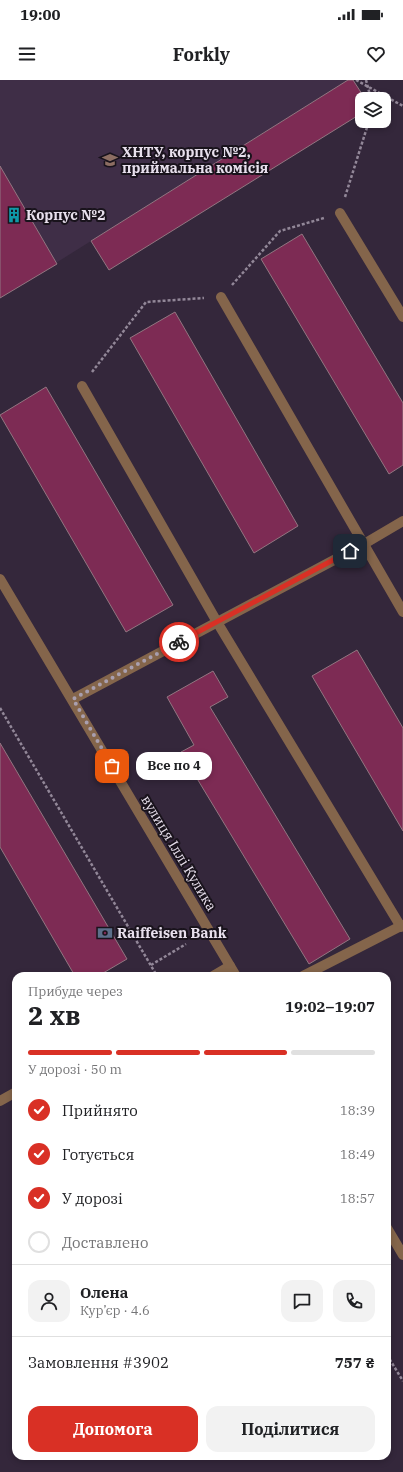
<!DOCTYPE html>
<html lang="uk">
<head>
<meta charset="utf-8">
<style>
  body { margin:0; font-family:"IBM Plex Serif",serif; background:#f2f2f2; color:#202124; height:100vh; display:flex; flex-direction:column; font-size:15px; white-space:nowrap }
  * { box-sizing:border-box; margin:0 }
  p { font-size:13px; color:#757577 }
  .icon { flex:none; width:22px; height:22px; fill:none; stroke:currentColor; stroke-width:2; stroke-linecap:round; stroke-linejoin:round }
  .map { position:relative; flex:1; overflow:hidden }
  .details { position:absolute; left:12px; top:892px; width:379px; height:488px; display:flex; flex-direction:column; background:#fff; border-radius:12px; box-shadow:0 2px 6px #0003 }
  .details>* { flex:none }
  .controls { position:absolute; left:355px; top:12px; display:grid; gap:8px }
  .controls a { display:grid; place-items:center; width:36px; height:36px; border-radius:8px; background:#fff; box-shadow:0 2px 6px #0003; font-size:20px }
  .pin { position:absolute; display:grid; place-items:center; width:34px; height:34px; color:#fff; margin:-17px; border-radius:8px; box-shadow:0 2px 6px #0006 }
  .courier { position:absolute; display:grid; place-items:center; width:40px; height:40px; margin:-20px; border:3px solid #d93025; border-radius:50%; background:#fff; color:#222; box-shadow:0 1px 5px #0007 }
  .bubble { position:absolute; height:28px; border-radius:12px; background:#fff; box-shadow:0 2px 6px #0003; font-size:13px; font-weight:700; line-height:28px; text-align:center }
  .overview em { font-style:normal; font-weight:700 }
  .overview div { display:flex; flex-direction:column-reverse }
  .overview { display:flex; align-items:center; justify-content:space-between; height:68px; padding:0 16px }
  h1 { font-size:26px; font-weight:700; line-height:30px }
  .bar { display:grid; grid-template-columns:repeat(4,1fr); gap:6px 4px; align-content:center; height:48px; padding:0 16px }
  .bar i { height:5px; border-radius:3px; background:#e0e0e0 }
  .bar .current { background:#d93025 }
  .bar p { grid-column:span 4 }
  .line { display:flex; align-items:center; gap:10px; padding:0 16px; border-top:1px solid #e0e0e0 }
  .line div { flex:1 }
  .round { display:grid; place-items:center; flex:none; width:42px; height:42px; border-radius:12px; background:#f2f2f2 }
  ol { padding:0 16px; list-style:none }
  li { display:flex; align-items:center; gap:12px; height:44px }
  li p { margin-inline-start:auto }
  li .icon { padding:4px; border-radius:50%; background:#d93025; color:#fff; stroke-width:4 }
  li:last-child { color:#757577 }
  li i { width:22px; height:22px; border:2px solid #e0e0e0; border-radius:50% }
  .primary-button { display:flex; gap:8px; margin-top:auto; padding:8px 16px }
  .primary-button a { flex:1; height:46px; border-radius:12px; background:#d93025; color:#fff; font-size:16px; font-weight:700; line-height:46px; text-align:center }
  .primary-button a+a { background:#f2f2f2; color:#202124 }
  .status { display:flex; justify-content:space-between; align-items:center; height:28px; padding:0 20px; background:#fff; direction:ltr }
  .status svg { height:11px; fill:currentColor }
  header { display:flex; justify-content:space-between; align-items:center; height:52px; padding:0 16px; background:#fff; font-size:18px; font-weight:700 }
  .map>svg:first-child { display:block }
  .built { fill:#3f2e47 }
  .building { fill:#7d2b54; stroke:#927681 }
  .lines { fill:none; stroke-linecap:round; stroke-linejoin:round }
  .path { stroke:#928798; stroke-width:2.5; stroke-dasharray:3 2; stroke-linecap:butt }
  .service { stroke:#84654b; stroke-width:10 }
  .minor { stroke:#84654b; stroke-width:10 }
  .tertiary { stroke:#84654b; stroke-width:10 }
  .done { stroke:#a99faf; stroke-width:4; stroke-dasharray:0 7.2 }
  .route { stroke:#d93025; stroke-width:5 }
  .labels { text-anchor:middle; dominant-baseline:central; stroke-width:4; stroke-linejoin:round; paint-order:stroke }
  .poi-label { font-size:14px; font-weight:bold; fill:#e8e0ed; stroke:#19131c; text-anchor:start }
  .street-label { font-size:14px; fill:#e8e0ed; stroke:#19131c }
</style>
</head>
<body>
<div class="status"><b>19:00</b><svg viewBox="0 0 49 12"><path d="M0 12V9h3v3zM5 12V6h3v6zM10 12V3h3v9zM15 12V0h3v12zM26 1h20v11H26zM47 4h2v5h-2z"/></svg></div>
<header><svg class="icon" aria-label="menu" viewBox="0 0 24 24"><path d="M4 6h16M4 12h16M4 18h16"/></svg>Forkly<svg class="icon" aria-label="heart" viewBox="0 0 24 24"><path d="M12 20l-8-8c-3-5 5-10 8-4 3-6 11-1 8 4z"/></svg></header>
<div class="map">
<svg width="403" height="1392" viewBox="0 0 403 1392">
  <rect width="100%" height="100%" fill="#34273b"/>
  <!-- built -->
  <path class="built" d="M0,0H348L0,218Z"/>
  <!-- building -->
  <g class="building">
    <path d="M348,0H353L362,14V33L109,190L91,161Z"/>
    <path d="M0,86L57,184L0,218Z"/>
    <path d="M302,154L403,323V385L389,394L261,179Z"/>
    <path d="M175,232L298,446L254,473L130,258Z"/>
    <path d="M46,307L173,525L126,552L0,335Z"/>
    <path d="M357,570L403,648V751L312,596Z"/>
    <path d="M213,591L228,617L210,627L350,859L309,884L181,672L194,665L167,617Z"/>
    <path d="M0,663L127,879L98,896H75L0,767Z"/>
  </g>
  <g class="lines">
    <!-- path -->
    <g class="path">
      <path d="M356,0L403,26"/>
      <path d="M366,0L371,19"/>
      <path d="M345,117L369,41"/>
      <path d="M232,205L280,151L324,138"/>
      <path d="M92,292L146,222L204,218"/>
      <path d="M0,628L157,896"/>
      <path d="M151,885L186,864"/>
      <path d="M387,1275L403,1301"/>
    </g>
    <!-- service -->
    <g class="service">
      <path d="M213,896L230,886"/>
      <path d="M0,1021L16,1012"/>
    </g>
    <!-- minor -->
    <g class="minor">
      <path d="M340,133L403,237"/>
      <path d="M221,217L403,532"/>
      <path d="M82,306L217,542L401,847"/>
      <path d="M73,619L364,464L403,441"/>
      <path d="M303,896L403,845"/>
    </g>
    <!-- tertiary -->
    <g class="tertiary">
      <path d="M0,499L236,896"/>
      <path d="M387,1148L403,1175"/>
    </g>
  </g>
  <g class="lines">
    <!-- done -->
    <path class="done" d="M112,686L73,619L179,562"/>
    <!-- route -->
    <path class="route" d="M179,562L350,471"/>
  </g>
  <!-- icons -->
  <defs>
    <g id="university-bare" transform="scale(1.2)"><path d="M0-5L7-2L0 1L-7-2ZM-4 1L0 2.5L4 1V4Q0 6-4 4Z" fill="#8d6e63" stroke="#19131c" stroke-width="2.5" paint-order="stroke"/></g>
    <g id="building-bare" transform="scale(1.2)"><path d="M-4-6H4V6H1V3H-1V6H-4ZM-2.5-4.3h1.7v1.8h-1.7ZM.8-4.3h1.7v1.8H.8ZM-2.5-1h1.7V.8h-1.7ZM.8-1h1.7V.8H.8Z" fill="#0f9aa8" stroke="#19131c" stroke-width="2.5" paint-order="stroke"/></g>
    <g id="bank-bare" transform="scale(1.2)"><path d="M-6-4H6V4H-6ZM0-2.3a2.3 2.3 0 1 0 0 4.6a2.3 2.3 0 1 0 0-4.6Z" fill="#5c6f8a" stroke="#19131c" stroke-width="2.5" paint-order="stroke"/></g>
  </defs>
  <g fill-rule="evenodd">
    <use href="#university-bare" x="110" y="80"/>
    <use href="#building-bare" x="14" y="135"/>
    <use href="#bank-bare" x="105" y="853"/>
  </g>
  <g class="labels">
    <!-- poi labels -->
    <g class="poi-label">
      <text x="122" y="72">ХНТУ, корпус №2,<tspan x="122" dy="16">приймальна комісія</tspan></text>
      <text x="26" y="135">Корпус №2</text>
      <text x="117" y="853">Raiffeisen Bank</text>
    </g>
    <!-- street labels -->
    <g class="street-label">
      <text transform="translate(179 773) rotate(59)">вулиця Іллі Кулика</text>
    </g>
  </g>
</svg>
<div class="controls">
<a><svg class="icon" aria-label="layers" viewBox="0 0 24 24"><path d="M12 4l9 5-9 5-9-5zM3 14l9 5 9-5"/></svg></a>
</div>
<div class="pin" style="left:112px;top:686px;background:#ea580c"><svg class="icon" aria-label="bag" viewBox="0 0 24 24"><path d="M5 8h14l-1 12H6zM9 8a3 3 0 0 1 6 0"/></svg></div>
<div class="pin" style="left:350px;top:471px;background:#1f2937"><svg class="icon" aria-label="home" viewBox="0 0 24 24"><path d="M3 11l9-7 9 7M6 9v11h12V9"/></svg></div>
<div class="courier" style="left:179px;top:562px"><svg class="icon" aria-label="bike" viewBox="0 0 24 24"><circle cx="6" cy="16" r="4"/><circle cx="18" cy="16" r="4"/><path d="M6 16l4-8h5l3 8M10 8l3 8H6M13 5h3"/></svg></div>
<div class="bubble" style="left:136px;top:672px;width:76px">Все по 4</div>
<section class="details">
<div class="overview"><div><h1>2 хв</h1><p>Прибуде через</p></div><em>19:02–19:07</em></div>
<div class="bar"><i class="current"></i><i class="current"></i><i class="current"></i><i></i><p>У дорозі · 50 m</p></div>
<ol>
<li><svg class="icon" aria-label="check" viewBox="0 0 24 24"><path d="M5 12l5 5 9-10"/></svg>Прийнято<p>18:39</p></li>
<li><svg class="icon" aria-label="check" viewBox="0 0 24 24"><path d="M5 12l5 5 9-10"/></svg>Готується<p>18:49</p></li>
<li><svg class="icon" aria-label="check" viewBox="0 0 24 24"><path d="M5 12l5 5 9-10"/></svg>У дорозі<p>18:57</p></li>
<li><i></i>Доставлено</li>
</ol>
<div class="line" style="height:72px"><a class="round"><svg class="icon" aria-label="person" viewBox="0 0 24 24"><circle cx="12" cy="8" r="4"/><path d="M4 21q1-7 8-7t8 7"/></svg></a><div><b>Олена</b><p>Кур’єр · 4.6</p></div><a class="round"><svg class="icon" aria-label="chat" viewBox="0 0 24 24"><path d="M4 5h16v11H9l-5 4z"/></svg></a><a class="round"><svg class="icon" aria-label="phone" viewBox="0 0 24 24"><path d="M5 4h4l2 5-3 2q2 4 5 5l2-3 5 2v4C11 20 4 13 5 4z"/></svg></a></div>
<div class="line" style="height:52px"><div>Замовлення #3902</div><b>757 ₴</b></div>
<div class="primary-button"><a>Допомога</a><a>Поділитися</a></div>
</section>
</div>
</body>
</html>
